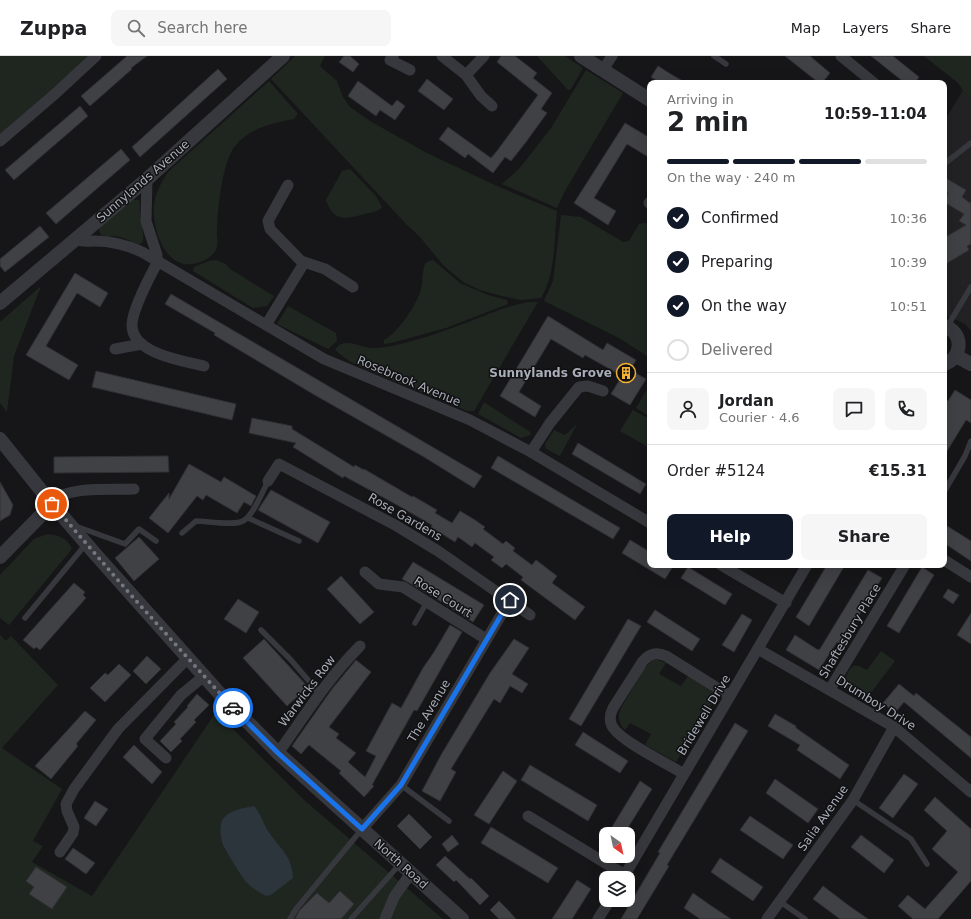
<!DOCTYPE html>
<html lang="en">
<head>
<meta charset="utf-8">
<style>
  body { margin:0; font-family:"DejaVu Sans",sans-serif; background:#f6f6f6; color:#202124; height:100vh; display:flex; flex-direction:column; font-size:15px; white-space:nowrap }
  * { box-sizing:border-box; margin:0 }
  p { font-size:13px; color:#757577 }
  .icon { flex:none; width:22px; height:22px; fill:none; stroke:currentColor; stroke-width:2; stroke-linecap:round; stroke-linejoin:round }
  .map { position:relative; flex:1; overflow:hidden }
  .details { position:absolute; left:647px; top:24px; width:300px; height:488px; display:flex; flex-direction:column; background:#fff; border-radius:8px; box-shadow:0 4px 16px #0002 }
  .details>* { flex:none }
  .needle { width:26px; rotate:147deg }
  .buttons { position:absolute; left:599px; top:771px; display:grid; gap:8px }
  .buttons a { display:grid; place-items:center; width:36px; height:36px; border-radius:8px; background:#fff; box-shadow:0 4px 16px #0002; font-size:20px }
  .pin { position:absolute; display:grid; place-items:center; width:34px; height:34px; color:#fff; margin:-17px; border:2px solid #fff; border-radius:50%; box-shadow:0 1px 4px #0007 }
  .courier { position:absolute; display:grid; place-items:center; width:40px; height:40px; margin:-20px; border:3px solid #1a73e8; border-radius:50%; background:#fff; color:#222; box-shadow:0 1px 5px #0007 }
  .headline em { font-style:normal; font-weight:600 }
  .headline div { display:flex; flex-direction:column-reverse }
  .headline { display:flex; align-items:center; justify-content:space-between; height:68px; padding:0 20px }
  h1 { font-size:26px; font-weight:600; line-height:30px }
  .bar { display:grid; grid-template-columns:repeat(4,1fr); gap:6px 4px; align-content:center; height:48px; padding:0 20px }
  .bar i { height:5px; border-radius:3px; background:#e0e0e0 }
  .bar .selected { background:#111827 }
  .bar p { grid-column:span 4 }
  .line { display:flex; align-items:center; gap:10px; padding:0 20px; border-top:1px solid #e0e0e0 }
  .line div { flex:1 }
  .round { display:grid; place-items:center; flex:none; width:42px; height:42px; border-radius:8px; background:#f6f6f6 }
  ol { padding:0 20px; list-style:none }
  li { display:flex; align-items:center; gap:12px; height:44px }
  li p { margin-inline-start:auto }
  li .icon { padding:4px; border-radius:50%; background:#111827; color:#fff; stroke-width:4 }
  li:last-child { color:#757577 }
  li i { width:22px; height:22px; border:2px solid #e0e0e0; border-radius:50% }
  .primary-button { display:flex; gap:8px; margin-top:auto; padding:8px 20px }
  .primary-button a { flex:1; height:46px; border-radius:8px; background:#111827; color:#fff; font-size:16px; font-weight:600; line-height:46px; text-align:center }
  .primary-button a+a { background:#f6f6f6; color:#202124 }
  header { display:flex; align-items:center; gap:24px; box-sizing:border-box; height:56px; padding:0 20px; background:#fff; border-bottom:1px solid #e0e0e0 }
  header strong { font-size:19px }
  nav { display:flex; gap:22px; margin-inline-start:auto; font-size:14px }
  .search { width:280px; height:36px; background:#f6f6f6; display:flex; align-items:center; gap:10px; box-sizing:border-box; padding:0 14px; border-radius:8px; color:#757577; font-size:15px }
  .map>svg:first-child { display:block }
  .built { fill:#222225 }
  .green { fill:#1e261f }
  .water { fill:#2c353c }
  .building { fill:#404145; stroke:#303034 }
  .lines { fill:none; stroke-linecap:round; stroke-linejoin:round }
  .service { stroke:#37383d; stroke-width:5.5 }
  .minor { stroke:#37383d; stroke-width:11 }
  .tertiary { stroke:#37383d; stroke-width:14 }
  .done { stroke:#757880; stroke-width:4; stroke-dasharray:0 7.2 }
  .route { stroke:#1a73e8; stroke-width:5 }
  .labels { text-anchor:middle; dominant-baseline:central; stroke-width:3; stroke-linejoin:round; paint-order:stroke }
  .street-label { font-size:12px; fill:#a8adb8; stroke:#111113 }
  .poi-label { font-size:12px; font-weight:bold; fill:#a8adb8; stroke:#111113; text-anchor:end }
</style>
</head>
<body>
<header>
<strong>Zuppa</strong>
<div class="search"><svg class="icon" aria-label="search" viewBox="0 0 24 24"><circle cx="10" cy="10" r="6"/><path d="M15 15l6 6"/></svg>Search here</div>
<nav><a>Map</a><a>Layers</a><a>Share</a></nav>
</header>
<div class="map">
<svg width="971" height="863" viewBox="0 0 971 863">
  <rect width="100%" height="100%" fill="#161618"/>
  <!-- built -->
  <path class="built" d="M963,34L971,46V275L965,268L952,262L944,260V66Z"/>
  <!-- green -->
  <g class="green">
    <path d="M0,0H90L0,78Z"/>
    <path d="M295,0H325L320,10L322,12L337,25L343,41L350,51L370,65L425,96L499,131L557,155C554,184 556,217 541,242L521,244L502,240L480,234L463,226L443,209L420,181L406,168L271,23Z"/>
    <path d="M537,0H565L583,12L571,33L568,34Z"/>
    <path d="M924,0H971V46L958,27Z"/>
    <path d="M586,14L623,37L565,135L557,152L502,128L519,113L551,72Z"/>
    <path d="M269,25L298,58L294,63C272,67 250,72 235,90C222,107 218,151 217,173C216,180 219,186 216,194C211,203 195,210 184,208C159,203 149,160 156,139C159,130 164,122 169,115Z"/>
    <path d="M350,113L376,140L382,151L379,154C373,157 367,157 361,159C342,164 333,164 326,144L327,142L342,115Z"/>
    <path d="M131,144H139C141,148 139,152 140,156C141,165 144,176 143,185L139,189C131,185 123,181 114,180C109,180 106,181 101,179L99,174L100,171Z"/>
    <path d="M561,159L581,161L623,186L629,185L639,168L646,167L650,169V302L619,282L544,245L553,225Z"/>
    <path d="M216,204L226,208L230,213L274,240L267,250L253,252L193,215L194,211L209,205Z"/>
    <path d="M433,204L460,227L488,239L507,244L508,248L446,272L391,287L384,288V284C397,278 418,247 421,233C423,226 422,215 425,208C427,205 430,205 433,204Z"/>
    <path d="M41,230L14,300L7,356L0,347V266Z"/>
    <path d="M530,246H538L474,355H467L365,313L349,305L335,294C343,280 360,291 372,292C380,292 388,291 396,289C419,284 441,276 463,268C486,260 506,249 530,246Z"/>
    <path d="M288,250L336,277L337,285L328,293L277,268Z"/>
    <path d="M650,328V361L636,352Z"/>
    <path d="M484,346L530,376L531,379L521,382L478,358Z"/>
    <path d="M633,354L650,363V392L620,375Z"/>
    <path d="M577,368L560,400L546,393L545,388L554,374L565,379Z"/>
    <path d="M47,478C58,479 68,482 72,493L9,569L0,562V519L34,483Z"/>
    <path d="M0,579L6,585L11,580L58,629L2,692L62,733L33,785L43,790L32,806L92,840L216,656L303,743L443,863H0Z"/>
    <path d="M881,595L895,605L867,642L844,631L843,626C851,612 850,604 867,614Z"/>
    <path d="M653,604H658L666,607L659,618L681,630L688,620L717,639L676,706L645,689L651,678L630,667L625,674C619,668 617,660 621,652L644,613Z"/>
  </g>
  <!-- water -->
  <path class="water" d="M254,750C261,758 263,767 268,775C280,793 292,799 293,822L271,839L266,840C259,836 252,832 246,826C242,821 226,795 223,789C221,783 219,772 222,765C227,754 244,752 254,750Z"/>
  <!-- building -->
  <g class="building">
    <path d="M127,0H147L131,12L132,13L90,50L81,40Z"/>
    <path d="M344,0H350L359,8L353,16L339,6Z"/>
    <path d="M501,0H515L537,17L533,22L552,37L541,53L547,57L526,86L511,105L505,101L493,117L468,98L465,102L439,83L448,71L491,102L497,95L538,39L497,6Z"/>
    <path d="M785,0H810L830,17L822,27H819Z"/>
    <path d="M871,0H893L919,21L915,27H905Z"/>
    <path d="M658,10L669,17L686,27H660L651,21Z"/>
    <path d="M218,13L227,23L140,101L132,91Z"/>
    <path d="M427,23L453,43L444,54L418,35Z"/>
    <path d="M358,25L392,50L397,44L405,50L395,64L380,54L376,60L348,40Z"/>
    <path d="M80,50L88,60L14,124L5,114Z"/>
    <path d="M625,67L650,82V102L627,88L594,142L616,155L608,169L574,147Z"/>
    <path d="M121,93L130,104L56,168L46,157Z"/>
    <path d="M944,121L966,134L962,141L970,147L971,146V188L967,190L969,194L944,209V182L966,169L959,165L964,158L944,146L948,137L944,135Z"/>
    <path d="M40,170L49,181L5,216L0,210V203Z"/>
    <path d="M75,217L108,237L100,251L77,237L46,290L78,309L69,324L26,299Z"/>
    <path d="M171,238L482,420L474,432L424,401L313,338L214,279L215,277L165,248Z"/>
    <path d="M548,260L603,294L607,287L636,304L630,314L646,323L630,349L611,338L622,320L585,299L583,302L551,283L519,336L541,350L535,361L500,340Z"/>
    <path d="M96,315L236,348L232,364L92,331Z"/>
    <path d="M955,334L971,344V367L966,364L944,400V343L948,345Z"/>
    <path d="M252,362L292,370V373L354,411L355,409L364,414V413L412,441L413,440L437,454L435,457L452,467L460,455L475,464L485,471L483,473L503,488L506,485L515,492L513,495L532,509L536,504L557,520L552,527L585,551L575,564L521,524L523,521L506,508L502,512L491,504L494,501L475,487L472,491L458,481L455,486L431,471L432,469L399,450L344,420L343,422L293,391L296,387L249,377Z"/>
    <path d="M578,387L646,428L640,438L572,398Z"/>
    <path d="M168,400L169,416L54,417V401Z"/>
    <path d="M498,400L620,472L613,483L491,412Z"/>
    <path d="M189,408L221,426L224,421L256,440L251,450L244,446L237,457L206,439L203,444L197,440L168,477L149,462L169,437V443Z"/>
    <path d="M0,426L13,449L10,459L0,465Z"/>
    <path d="M271,434L330,466L318,487L258,454Z"/>
    <path d="M944,468L971,485V505L944,487Z"/>
    <path d="M139,481L159,503L134,525L115,502Z"/>
    <path d="M630,484L650,496V509H674L665,523L622,497Z"/>
    <path d="M413,506L484,549L473,566L434,541L402,523Z"/>
    <path d="M827,509H845L809,570L796,561Z"/>
    <path d="M688,511L732,538L725,549L681,522Z"/>
    <path d="M922,511L934,519L899,577L887,570Z"/>
    <path d="M868,514L882,522L841,588L837,586L819,614L786,594L795,579L818,594L820,593Z"/>
    <path d="M341,520L374,556L360,568L327,533Z"/>
    <path d="M74,527L85,536L83,539L86,542L40,594L36,591L34,593L23,584Z"/>
    <path d="M948,533L959,539L953,548L943,541Z"/>
    <path d="M238,543L259,556L246,577L224,563Z"/>
    <path d="M655,554L700,583L692,595L647,566Z"/>
    <path d="M971,557V588L957,579Z"/>
    <path d="M742,558L752,564L734,596L722,589Z"/>
    <path d="M628,563L641,570L581,670L569,663Z"/>
    <path d="M450,569L462,576L417,655L414,654L372,729L374,730L364,741L339,717L341,715L309,689L301,698L292,690L332,633L356,604L371,616L329,671L339,678L336,682L356,697L348,706L365,721L376,700L366,695L392,647L401,652L423,612L434,596Z"/>
    <path d="M264,583L308,631L287,650L243,602Z"/>
    <path d="M514,583L529,592L512,618L528,628L522,637L510,630L500,647L494,643L451,713L456,716L440,745L422,735L441,699L490,617Z"/>
    <path d="M147,600L161,613L146,628L133,615Z"/>
    <path d="M119,608L131,619L105,646L90,632L105,617L108,619Z"/>
    <path d="M899,628L914,640L916,637L971,681V702L904,646L895,657L883,647Z"/>
    <path d="M197,638L209,649L194,664L196,666L180,683L182,685L171,696L160,685L176,668L174,666L188,651L187,650Z"/>
    <path d="M85,655L96,664L76,688L78,690L51,723L35,710Z"/>
    <path d="M775,658L796,670V672L849,709L840,723L797,694L800,689L768,670Z"/>
    <path d="M735,667L748,675L667,809L669,810L637,863H621L660,797L658,796Z"/>
    <path d="M583,676L628,705L620,717L575,689Z"/>
    <path d="M134,689L162,716L152,728L123,701Z"/>
    <path d="M530,709L597,749L588,765L521,724Z"/>
    <path d="M503,715L517,725L489,768L474,759Z"/>
    <path d="M904,718L918,728L893,762L879,752Z"/>
    <path d="M775,723L818,753L808,767L766,737Z"/>
    <path d="M640,725L652,733L624,778L612,771Z"/>
    <path d="M935,741L971,773V825L938,863H913L898,850L908,839L925,853L958,816L932,793L947,775L924,754Z"/>
    <path d="M95,745L108,753L96,770L84,762Z"/>
    <path d="M409,758L432,781L420,793L397,770Z"/>
    <path d="M750,760L793,789L783,803L740,774Z"/>
    <path d="M491,771L558,812L548,827L481,787Z"/>
    <path d="M452,779L459,788L448,796L442,788Z"/>
    <path d="M861,779L894,804L884,817L851,791Z"/>
    <path d="M73,792L95,807L86,818L65,803Z"/>
    <path d="M445,800L470,823L471,822L489,840L480,849L456,824L454,826L436,809Z"/>
    <path d="M720,802L763,831L753,845L711,816Z"/>
    <path d="M36,811L67,831L52,853L29,838L34,831L26,825Z"/>
    <path d="M577,824L591,833L572,863H552Z"/>
    <path d="M823,830L848,849L868,863H840L813,843Z"/>
    <path d="M340,835L354,848L341,863H295L299,855L317,837L329,847Z"/>
    <path d="M693,837L710,849L731,863H700L684,852Z"/>
    <path d="M499,845L508,854L516,863H499L490,854Z"/>
  </g>
  <g class="lines">
    <!-- service -->
    <g class="service">
      <path d="M714,0L726,8"/>
      <path d="M944,108L971,87"/>
      <path d="M947,271L971,231"/>
      <path d="M944,436L965,400L971,385"/>
      <path d="M248,462L299,485"/>
      <path d="M78,471L125,488L139,473L156,485"/>
      <path d="M182,477L196,465C207,465 234,470 243,465C253,460 263,435 268,425"/>
      <path d="M25,562L86,488"/>
      <path d="M415,567L427,546"/>
      <path d="M261,574L291,604L320,638"/>
      <path d="M401,729L449,765"/>
      <path d="M853,744L911,783L927,808"/>
      <path d="M779,845L805,863"/>
      <path d="M290,863L296,853L362,773"/>
      <path d="M351,863L400,808"/>
    </g>
    <!-- minor -->
    <g class="minor">
      <path d="M393,0L390,4L410,14"/>
      <path d="M442,0L466,19L481,40L492,50"/>
      <path d="M841,0L874,27"/>
      <path d="M602,15L612,0"/>
      <path d="M466,19L484,0"/>
      <path d="M0,85L56,37L96,0"/>
      <path d="M147,123L146,165L157,199V207C150,220 132,255 132,269C132,298 184,305 204,310"/>
      <path d="M288,129L268,165L270,173L301,205L325,213L353,231"/>
      <path d="M649,147L650,146"/>
      <path d="M76,184C83,186 88,185 95,185C112,185 127,189 142,196L324,303L470,364L531,396L650,467"/>
      <path d="M266,269L304,207"/>
      <path d="M115,293L142,288"/>
      <path d="M531,396L550,367L579,331L588,330L603,335"/>
      <path d="M268,425L279,408L395,469L438,495L530,559"/>
      <path d="M50,445C72,430 107,434 134,433"/>
      <path d="M944,504L971,521"/>
      <path d="M721,509L786,547"/>
      <path d="M365,516L379,528L403,531L486,583"/>
      <path d="M758,593L894,671L971,736"/>
      <path d="M830,633L905,509"/>
      <path d="M278,697C304,661 328,622 360,590"/>
      <path d="M166,702L145,683L181,639L204,620"/>
      <path d="M684,718C668,708 620,685 612,670C609,664 610,658 613,652L643,605C650,597 657,596 666,600L730,640"/>
      <path d="M528,760L625,819"/>
      <path d="M362,773L401,729L510,544"/>
      <path d="M60,796L73,777L74,771L67,755L66,748L74,733L118,673L188,602"/>
      <path d="M623,822L807,509"/>
      <path d="M385,863L394,841L411,817"/>
      <path d="M598,863L610,844"/>
      <path d="M767,863L853,744L894,671"/>
    </g>
    <!-- tertiary -->
    <g class="tertiary">
      <path d="M581,0L650,44"/>
      <path d="M0,247L147,123L283,0"/>
      <path d="M944,270C964,276 963,302 944,308"/>
      <path d="M956,300L971,308"/>
      <path d="M0,383L52,448L97,500L220,638L278,697L462,863"/>
      <path d="M0,501L52,448"/>
    </g>
  </g>
  <g class="lines">
    <!-- done -->
    <path class="done" d="M52,448L130,538L233,652"/>
    <!-- route -->
    <path class="route" d="M233,652L278,697L362,773L401,729L510,544"/>
  </g>
  <!-- icons -->
  <defs>
    <g id="building-ring" transform="scale(1)"><circle r="9.5" fill="#111113" stroke="#f2b134" stroke-width="1.5"/><path d="M-4-6H4V6H1V3H-1V6H-4ZM-2.5-4.3h1.7v1.8h-1.7ZM.8-4.3h1.7v1.8H.8ZM-2.5-1h1.7V.8h-1.7ZM.8-1h1.7V.8H.8Z" fill="#f2b134"/></g>
  </defs>
  <g fill-rule="evenodd">
    <use href="#building-ring" x="626" y="317"/>
  </g>
  <g class="labels">
    <!-- street labels -->
    <g class="street-label">
      <text transform="translate(143 125) rotate(-41)">Sunnylands Avenue</text>
      <text transform="translate(409 325) rotate(23)">Rosebrook Avenue</text>
      <text transform="translate(405 461) rotate(30)">Rose Gardens</text>
      <text transform="translate(443 541) rotate(32)">Rose Court</text>
      <text transform="translate(850 575) rotate(-59)">Shaftesbury Place</text>
      <text transform="translate(307 635) rotate(-53)">Warwicks Row</text>
      <text transform="translate(876 647) rotate(32)">Drumboy Drive</text>
      <text transform="translate(429 655) rotate(-59)">The Avenue</text>
      <text transform="translate(704 659) rotate(-59)">Bridewell Drive</text>
      <text transform="translate(823 762) rotate(-55)">Salia Avenue</text>
      <text transform="translate(401 808) rotate(42)">North Road</text>
    </g>
    <!-- poi labels -->
    <g class="poi-label">
      <text x="612" y="317">Sunnylands Grove</text>
    </g>
  </g>
</svg>
<div class="buttons">
<a><svg class="needle" viewBox="-14 -14 28 28"><path d="M0-13l5 13h-10z" fill="#e53935"/><path d="M0 13l5-13h-10z" fill="#757577"/></svg></a>
<a><svg class="icon" aria-label="layers" viewBox="0 0 24 24"><path d="M12 4l9 5-9 5-9-5zM3 14l9 5 9-5"/></svg></a>
</div>
<div class="pin" style="left:52px;top:448px;background:#ea580c"><svg class="icon" aria-label="bag" viewBox="0 0 24 24"><path d="M5 8h14l-1 12H6zM9 8a3 3 0 0 1 6 0"/></svg></div>
<div class="pin" style="left:510px;top:544px;background:#1f2937"><svg class="icon" aria-label="home" viewBox="0 0 24 24"><path d="M3 11l9-7 9 7M6 9v11h12V9"/></svg></div>
<div class="courier" style="left:233px;top:652px"><svg class="icon" aria-label="car" viewBox="0 0 24 24"><path d="M5 17H2v-5l4-1 3-4h7l3 4 3 1v5h-3M9 17h6M6 11h13"/><circle cx="7" cy="17" r="2"/><circle cx="17" cy="17" r="2"/></svg></div>
<section class="details">
<div class="headline"><div><h1>2 min</h1><p>Arriving in</p></div><em>10:59–11:04</em></div>
<div class="bar"><i class="selected"></i><i class="selected"></i><i class="selected"></i><i></i><p>On the way · 240 m</p></div>
<ol>
<li><svg class="icon" aria-label="check" viewBox="0 0 24 24"><path d="M5 12l5 5 9-10"/></svg>Confirmed<p>10:36</p></li>
<li><svg class="icon" aria-label="check" viewBox="0 0 24 24"><path d="M5 12l5 5 9-10"/></svg>Preparing<p>10:39</p></li>
<li><svg class="icon" aria-label="check" viewBox="0 0 24 24"><path d="M5 12l5 5 9-10"/></svg>On the way<p>10:51</p></li>
<li><i></i>Delivered</li>
</ol>
<div class="line" style="height:72px"><a class="round"><svg class="icon" aria-label="person" viewBox="0 0 24 24"><circle cx="12" cy="8" r="4"/><path d="M4 21q1-7 8-7t8 7"/></svg></a><div><b>Jordan</b><p>Courier · 4.6</p></div><a class="round"><svg class="icon" aria-label="chat" viewBox="0 0 24 24"><path d="M4 5h16v11H9l-5 4z"/></svg></a><a class="round"><svg class="icon" aria-label="phone" viewBox="0 0 24 24"><path d="M5 4h4l2 5-3 2q2 4 5 5l2-3 5 2v4C11 20 4 13 5 4z"/></svg></a></div>
<div class="line" style="height:52px"><div>Order #5124</div><b>€15.31</b></div>
<div class="primary-button"><a>Help</a><a>Share</a></div>
</section>
</div>
</body>
</html>
